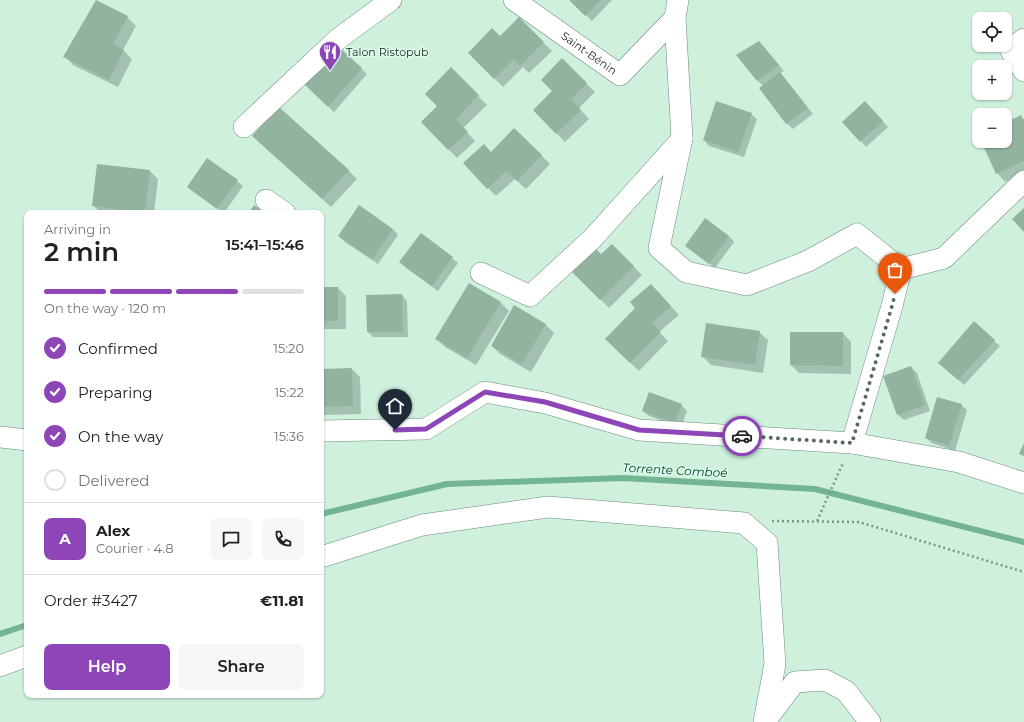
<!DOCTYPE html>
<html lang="en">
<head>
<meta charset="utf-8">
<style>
  body { margin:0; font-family:Montserrat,sans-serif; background:#f6f6f6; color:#202124; height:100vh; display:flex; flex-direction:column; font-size:15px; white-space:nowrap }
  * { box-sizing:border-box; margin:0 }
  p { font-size:13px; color:#757577 }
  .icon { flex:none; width:22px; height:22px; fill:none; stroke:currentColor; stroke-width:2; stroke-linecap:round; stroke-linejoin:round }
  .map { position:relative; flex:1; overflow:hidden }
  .side { position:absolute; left:24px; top:210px; width:300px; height:488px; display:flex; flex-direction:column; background:#fff; border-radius:8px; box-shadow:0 1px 3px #0004 }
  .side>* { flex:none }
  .buttons { position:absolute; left:972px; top:12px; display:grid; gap:8px }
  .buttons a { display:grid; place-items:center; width:40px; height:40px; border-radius:8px; background:#fff; box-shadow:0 1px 3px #0004; font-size:20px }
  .pin { position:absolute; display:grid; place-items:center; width:34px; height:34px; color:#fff; margin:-41px -17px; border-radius:50% 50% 50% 0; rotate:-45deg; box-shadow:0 0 4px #0007 }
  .pin .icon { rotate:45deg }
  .courier { position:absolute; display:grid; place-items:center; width:40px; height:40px; margin:-20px; border:3px solid #8e45b7; border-radius:50%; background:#fff; color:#222; box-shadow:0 1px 5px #0007 }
  .summary em { font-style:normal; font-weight:600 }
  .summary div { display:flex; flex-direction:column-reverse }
  .summary { display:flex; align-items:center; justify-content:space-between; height:68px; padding:0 20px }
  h1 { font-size:26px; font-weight:600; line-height:30px }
  .bar { display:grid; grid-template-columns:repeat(4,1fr); gap:6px 4px; align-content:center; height:48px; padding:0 20px }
  .bar i { height:5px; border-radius:3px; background:#e0e0e0 }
  .bar .on { background:#8e45b7 }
  .bar p { grid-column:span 4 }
  .line { display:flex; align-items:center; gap:10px; padding:0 20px; border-top:1px solid #e0e0e0 }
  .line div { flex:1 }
  .round { display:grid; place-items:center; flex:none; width:42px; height:42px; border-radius:8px; background:#f6f6f6 }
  ol { padding:0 20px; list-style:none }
  li { display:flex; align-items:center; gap:12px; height:44px }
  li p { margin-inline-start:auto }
  li .icon { padding:4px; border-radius:50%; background:#8e45b7; color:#fff; stroke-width:4 }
  li:last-child { color:#757577 }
  li i { width:22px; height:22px; border:2px solid #e0e0e0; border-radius:50% }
  .cta { display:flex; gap:8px; margin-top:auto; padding:8px 20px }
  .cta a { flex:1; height:46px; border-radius:8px; background:#8e45b7; color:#fff; font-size:16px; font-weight:600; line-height:46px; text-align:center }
  .cta a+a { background:#f6f6f6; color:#202124 }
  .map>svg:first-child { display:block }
  .shadow { fill:#0003 }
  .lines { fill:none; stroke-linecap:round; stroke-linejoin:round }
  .stream { stroke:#73b593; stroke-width:6 }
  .building { fill:#93b3a1 }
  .minor-casing { stroke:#6c8b7a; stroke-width:22 }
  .path { stroke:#7d9587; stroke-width:2.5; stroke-dasharray:2 3; stroke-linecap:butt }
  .minor { stroke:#fff; stroke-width:21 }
  .done { stroke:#566a5f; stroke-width:4; stroke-dasharray:0 7.2 }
  .route { stroke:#8e45b7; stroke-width:5 }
  .labels { text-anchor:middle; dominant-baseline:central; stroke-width:3; stroke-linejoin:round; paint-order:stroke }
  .poi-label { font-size:11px; fill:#16221b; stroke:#dbfdea; text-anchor:start }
  .street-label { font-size:11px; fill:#16221b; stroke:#dbfdea }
  .water-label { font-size:12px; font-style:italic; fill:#013b25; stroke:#dbfdea }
</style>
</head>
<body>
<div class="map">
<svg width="1024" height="722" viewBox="0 0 1024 722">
  <rect width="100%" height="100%" fill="#cef0dd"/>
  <!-- shadow -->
  <g class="shadow">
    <path d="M571,0H612L592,21Z"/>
    <path d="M127,17L136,26L123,50L132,59L118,87L73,65L65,56Z"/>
    <path d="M519,19L552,51L529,73L523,67L503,87L469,53L500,38Z"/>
    <path d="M759,42L784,71L780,73L785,79L813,114L793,129L787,124L760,88L763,86L757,80Z"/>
    <path d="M340,49L367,74L334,112L303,82Z"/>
    <path d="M562,60L595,92L579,108L589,119L565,142L534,110L553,92Z"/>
    <path d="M451,69L487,105L463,128L475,141L457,158L422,122L439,106Z"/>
    <path d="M871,108L888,127L866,147L861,141Z"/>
    <path d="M751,114L757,119L744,157L709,146L704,140Z"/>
    <path d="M1021,117L1024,119V173L1005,182L997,173L982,141H1005V124Z"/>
    <path d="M262,144L348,170L357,179L331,207Z"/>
    <path d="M492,154L541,155L550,164L526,189L515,179L496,196L488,188Z"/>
    <path d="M150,171L158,179L154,213H101L93,205Z"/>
    <path d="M237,181L243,186L224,213L194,192L188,187Z"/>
    <path d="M393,229L398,235L378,264L345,242L339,236Z"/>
    <path d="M729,236L734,242L715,268L692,251L686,246Z"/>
    <path d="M612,245L642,275L609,308L574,272L601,256Z"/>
    <path d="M452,258L458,263L438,291L406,268L400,262Z"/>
    <path d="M321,288H338L346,296V329H321Z"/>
    <path d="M659,293L679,315L659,332L668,341L639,371L606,339Z"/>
    <path d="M402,295L407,301L408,337H373L368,332Z"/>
    <path d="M500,302L509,311L476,365L445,347L436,338Z"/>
    <path d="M545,324L554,333L531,372L500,354L492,346Z"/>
    <path d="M759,332L768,340L763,373L711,365L702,356Z"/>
    <path d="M843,333L851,342V374L799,373L791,365Z"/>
    <path d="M994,341L1000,346L964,385L945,368Z"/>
    <path d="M911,367L917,373L930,411L904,420L898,415Z"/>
    <path d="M352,369L360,377L361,414L321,415V370Z"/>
    <path d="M681,405L687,411L681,428L649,416L643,411Z"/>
    <path d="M961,405L967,410L955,451L932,443L926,438Z"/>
  </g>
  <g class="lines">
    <!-- stream -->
    <g class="stream">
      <path d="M321,514L447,484L623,478L815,489L1024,542"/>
      <path d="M0,634L27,625"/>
    </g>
  </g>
  <!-- building -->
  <g class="building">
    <path d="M96,0L128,16L113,44L124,50L109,80L63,57Z"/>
    <path d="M569,0H601L585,16Z"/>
    <path d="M519,17L544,42L520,66L514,59L494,79L468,53L492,28L500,36Z"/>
    <path d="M759,41L779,65L757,81L736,55Z"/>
    <path d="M340,48L362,68L328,107L302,82Z"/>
    <path d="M562,58L587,83L571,99L581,110L556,134L533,110L552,91L541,80Z"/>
    <path d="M451,67L479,95L456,119L468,132L448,150L421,122L437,106L425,94Z"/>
    <path d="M780,72L808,108L786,124L759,88Z"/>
    <path d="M716,101L752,113L738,152L703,140Z"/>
    <path d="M865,101L883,121L860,142L842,122Z"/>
    <path d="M279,107L349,170L322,199L252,136Z"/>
    <path d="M1021,115L1024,121V161L996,174L981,141H1005V123Z"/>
    <path d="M514,128L542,155L517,181L506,171L487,189L463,163L484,144L491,152Z"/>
    <path d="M207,158L238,180L217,209L187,187Z"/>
    <path d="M97,164L150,170L145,212L92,206Z"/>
    <path d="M254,205L265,213H249Z"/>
    <path d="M359,205L393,229L372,259L338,236Z"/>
    <path d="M1024,208V232L1012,219Z"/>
    <path d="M705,218L729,236L709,264L685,246Z"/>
    <path d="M421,233L453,257L432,286L399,262Z"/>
    <path d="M612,244L634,266L600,300L572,272L596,249L601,254Z"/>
    <path d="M469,283L501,302L467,358L435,339Z"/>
    <path d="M651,284L671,306L652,323L661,332L630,363L605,339L635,308L630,302Z"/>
    <rect x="321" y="287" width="17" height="34"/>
    <path d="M402,294L403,332H367L366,295Z"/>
    <path d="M514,305L546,324L522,364L491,346Z"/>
    <path d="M974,321L995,340L958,380L938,363Z"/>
    <path d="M706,323L760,331L755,365L701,357Z"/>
    <path d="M790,332H843V366L790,365Z"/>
    <path d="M911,366L925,405L897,415L883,376Z"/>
    <path d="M352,368L353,406L321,407V369Z"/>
    <path d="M649,392L682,404L675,423L642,411Z"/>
    <path d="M937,397L962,404L949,446L925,438Z"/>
    <path d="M1024,443V456L1019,454Z"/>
  </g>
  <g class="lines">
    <!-- minor casing -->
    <g class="minor-casing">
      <g id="minor">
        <path id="s1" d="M514,0L620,75L675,18"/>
        <path d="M678,0L675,18L682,138L659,248L686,272L747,285L808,261L857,234L901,269L892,306L852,443"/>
        <path d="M1024,39L1010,49L1024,71"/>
        <path d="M244,127L338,39L391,0"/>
        <path d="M266,200L285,213"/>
        <path d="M901,269L944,258L1024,181"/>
        <path d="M481,273L530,296L593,238L682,139"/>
        <path d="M321,431L426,429L485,392L545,403L639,430L852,443L959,462L1024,483"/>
        <path d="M0,437L27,440"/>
        <path d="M321,557L422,525L548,507L744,523L767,543L775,664L764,722"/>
        <path d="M0,666L27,656"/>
        <path d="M766,720L795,682L825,680L846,691L869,721L870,722"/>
      </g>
    </g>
    <!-- path -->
    <g class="path">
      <path d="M772,521L859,522L1024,572"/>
      <path d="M817,521L843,463"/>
    </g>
    <!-- minor -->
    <use href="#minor" class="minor"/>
  </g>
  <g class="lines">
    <!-- done -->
    <path class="done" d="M742,436L852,443L892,306L895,294"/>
    <!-- route -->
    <path class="route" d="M395,430L426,429L485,392L545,402L639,430L742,436"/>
  </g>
  <!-- icons -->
  <defs>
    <g id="restaurant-pin" transform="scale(1.15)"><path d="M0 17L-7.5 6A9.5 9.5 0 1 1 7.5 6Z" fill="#8e45b7" stroke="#dbfdea"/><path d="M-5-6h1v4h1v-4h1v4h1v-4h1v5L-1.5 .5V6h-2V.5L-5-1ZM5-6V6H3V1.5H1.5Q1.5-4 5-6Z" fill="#fff"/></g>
  </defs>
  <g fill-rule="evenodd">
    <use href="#restaurant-pin" x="330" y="52"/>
  </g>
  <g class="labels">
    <!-- poi labels -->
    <g class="poi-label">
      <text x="346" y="52">Talon Ristopub</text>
    </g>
    <!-- street labels -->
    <g class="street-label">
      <text stroke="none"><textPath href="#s1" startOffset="92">Saint-Bénin</textPath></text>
    </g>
    <!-- water labels -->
    <g class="water-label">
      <text transform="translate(675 470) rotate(3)">Torrente Comboé</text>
    </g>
  </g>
</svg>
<div class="buttons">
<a><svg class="icon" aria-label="locate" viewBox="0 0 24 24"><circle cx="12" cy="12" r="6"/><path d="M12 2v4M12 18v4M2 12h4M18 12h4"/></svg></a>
<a>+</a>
<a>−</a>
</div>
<div class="pin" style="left:895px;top:294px;background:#ea580c"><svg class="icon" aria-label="bag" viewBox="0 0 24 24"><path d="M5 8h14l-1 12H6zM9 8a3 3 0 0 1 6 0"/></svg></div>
<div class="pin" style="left:395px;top:430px;background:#1f2937"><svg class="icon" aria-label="home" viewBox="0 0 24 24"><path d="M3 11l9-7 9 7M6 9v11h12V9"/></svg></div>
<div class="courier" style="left:742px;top:436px"><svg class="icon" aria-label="car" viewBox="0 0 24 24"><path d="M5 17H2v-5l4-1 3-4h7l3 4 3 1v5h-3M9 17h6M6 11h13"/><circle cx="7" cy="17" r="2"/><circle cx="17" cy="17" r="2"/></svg></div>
<section class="side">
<div class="summary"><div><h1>2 min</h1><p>Arriving in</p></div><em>15:41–15:46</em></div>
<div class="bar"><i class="on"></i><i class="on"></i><i class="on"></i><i></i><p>On the way · 120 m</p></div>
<ol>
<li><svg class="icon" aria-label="check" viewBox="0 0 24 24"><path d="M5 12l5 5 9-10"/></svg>Confirmed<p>15:20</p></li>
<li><svg class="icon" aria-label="check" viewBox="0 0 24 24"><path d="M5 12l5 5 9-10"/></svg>Preparing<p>15:22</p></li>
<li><svg class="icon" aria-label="check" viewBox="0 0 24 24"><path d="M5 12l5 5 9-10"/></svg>On the way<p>15:36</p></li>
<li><i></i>Delivered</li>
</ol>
<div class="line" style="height:72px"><b class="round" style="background:#8e45b7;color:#fff">A</b><div><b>Alex</b><p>Courier · 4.8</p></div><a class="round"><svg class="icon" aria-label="chat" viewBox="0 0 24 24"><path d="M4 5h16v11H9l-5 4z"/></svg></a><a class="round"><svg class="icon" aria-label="phone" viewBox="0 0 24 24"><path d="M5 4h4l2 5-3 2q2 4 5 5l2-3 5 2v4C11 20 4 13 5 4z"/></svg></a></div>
<div class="line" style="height:52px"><div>Order #3427</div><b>€11.81</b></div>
<div class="cta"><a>Help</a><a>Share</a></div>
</section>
</div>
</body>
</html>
